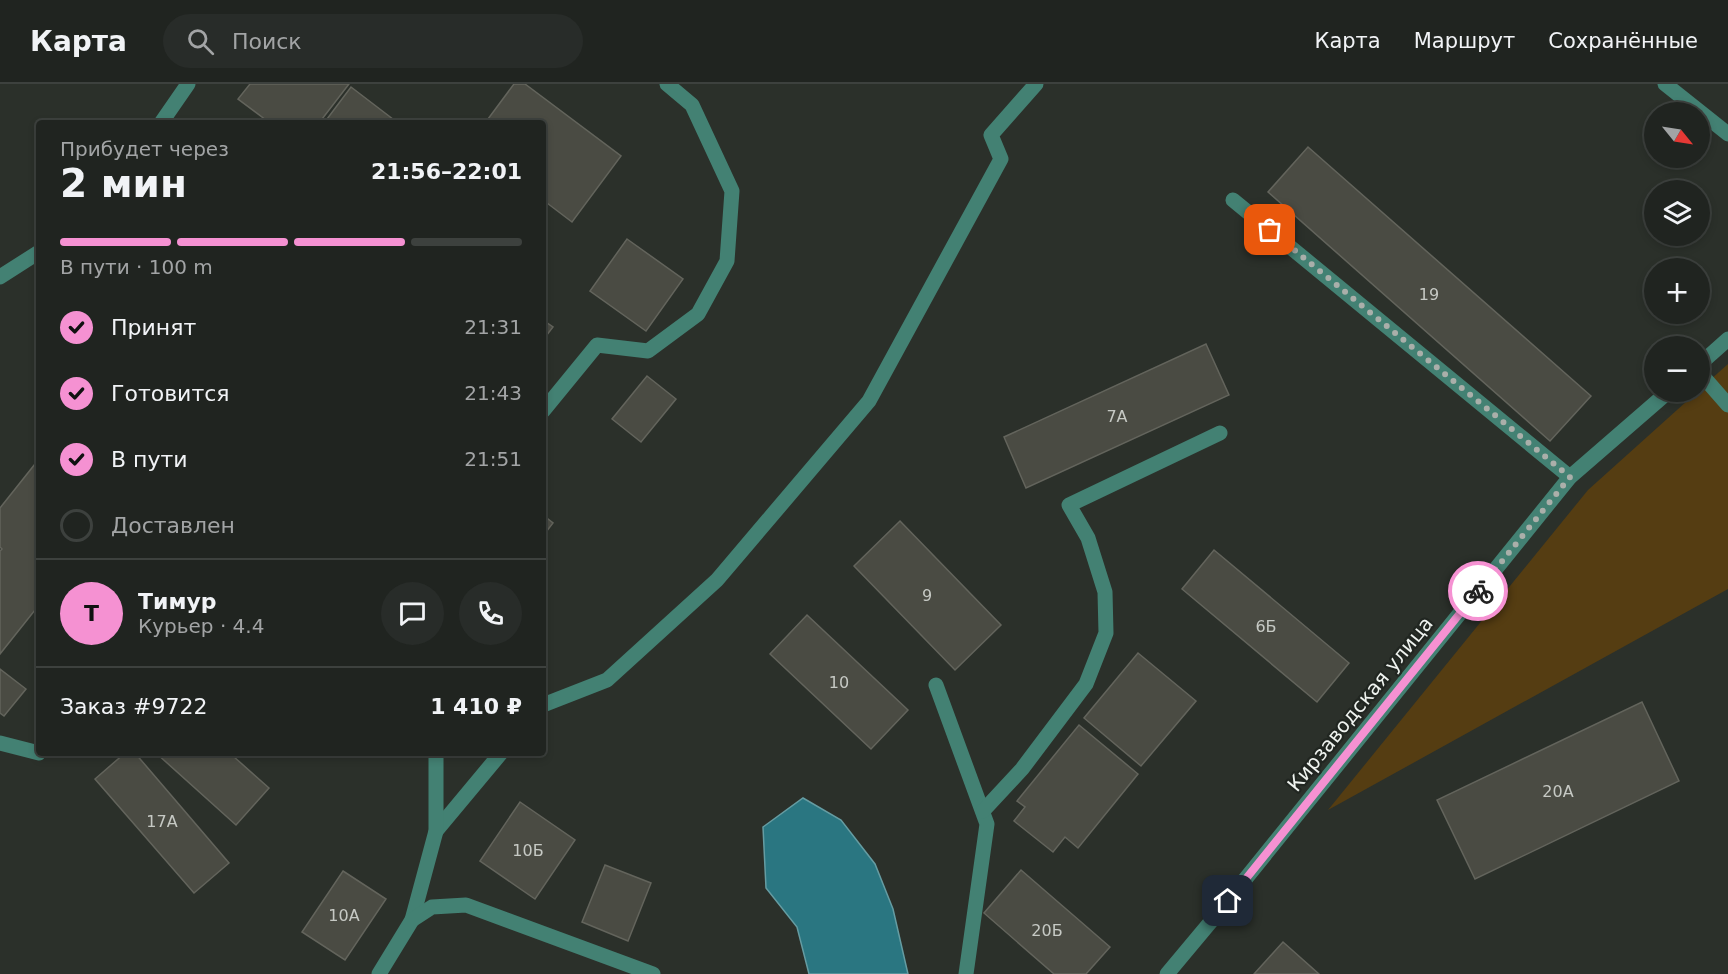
<!DOCTYPE html>
<html lang="ru">
<head>
<meta charset="utf-8">
<style>
  body { margin:0; font-family:"DejaVu Sans",sans-serif; background:#282c29; color:#f1f3f6; height:100vh; display:flex; flex-direction:column; font-size:22px; white-space:nowrap }
  * { box-sizing:border-box; margin:0 }
  p { font-size:20px; color:#a2a4a5 }
  .icon { flex:none; width:33px; height:33px; fill:none; stroke:currentColor; stroke-width:2; stroke-linecap:round; stroke-linejoin:round }
  .map { position:relative; flex:1; overflow:hidden }
  .details { position:absolute; left:36px; top:36px; width:510px; height:636px; display:flex; flex-direction:column; background:#202420; border-radius:6px; box-shadow:0 3px 9px #0003,0 0 0 2px #3d413e }
  .details>* { flex:none }
  .needle { width:39px; rotate:120deg }
  .controls { position:absolute; left:1644px; top:18px; display:grid; gap:12px }
  .controls a { display:grid; place-items:center; width:66px; height:66px; border-radius:50%; background:#202420; box-shadow:0 3px 9px #0003,0 0 0 2px #3d413e; font-size:30px }
  .pin { position:absolute; display:grid; place-items:center; width:51px; height:51px; color:#fff; margin:-26px; border-radius:12px; box-shadow:0 3px 9px #0006 }
  .courier { position:absolute; display:grid; place-items:center; width:60px; height:60px; margin:-30px; border:4px solid #f591d2; border-radius:50%; background:#fff; color:#222; box-shadow:0 2px 8px #0007 }
  .headline em { font-style:normal; font-weight:700 }
  .headline div { display:flex; flex-direction:column-reverse }
  .headline { display:flex; align-items:center; justify-content:space-between; height:102px; padding:0 24px }
  h1 { font-size:39px; font-weight:700; line-height:45px }
  .bar { display:grid; grid-template-columns:repeat(4,1fr); gap:9px 6px; align-content:center; height:72px; padding:0 24px }
  .bar i { height:8px; border-radius:4px; background:#3d413e }
  .bar .selected { background:#f591d2 }
  .bar p { grid-column:span 4 }
  .line { display:flex; align-items:center; gap:15px; padding:0 24px; border-top:2px solid #3d413e }
  .line div { flex:1 }
  .round { display:grid; place-items:center; flex:none; width:63px; height:63px; border-radius:32px; background:#282c29 }
  ol { padding:0 24px; list-style:none }
  li { display:flex; align-items:center; gap:18px; height:66px }
  li p { margin-inline-start:auto }
  li .icon { padding:6px; border-radius:50%; background:#f591d2; color:#111; stroke-width:4 }
  li:last-child { color:#a2a4a5 }
  li i { width:33px; height:33px; border:3px solid #3d413e; border-radius:50% }
  header { display:flex; align-items:center; gap:36px; box-sizing:border-box; height:84px; padding:0 30px; background:#202420; border-bottom:2px solid #3d413e }
  header strong { font-size:28px }
  nav { display:flex; gap:33px; margin-inline-start:auto; font-size:21px }
  .search { width:420px; height:54px; background:#282c29; display:flex; align-items:center; gap:15px; box-sizing:border-box; padding:0 21px; border-radius:33px; color:#a2a4a5; font-size:22px }
  .map>svg:first-child { display:block }
  .green { fill:#553d12 }
  .water { fill:#2a7681; stroke:#659ca2; stroke-width:1.5 }
  .building { fill:#4a4b43; stroke:#63645c; stroke-width:1.5 }
  .lines { fill:none; stroke-linecap:round; stroke-linejoin:round }
  .minor { stroke:#438173; stroke-width:15 }
  .done { stroke:#aaafaa; stroke-width:6; stroke-dasharray:0 10.8 }
  .route { stroke:#f591d2; stroke-width:8 }
  .labels { text-anchor:middle; dominant-baseline:central; stroke-width:4.5; stroke-linejoin:round; paint-order:stroke }
  .number-label { font-size:16px; fill:#c6c9c4 }
  .street-label { font-size:20px; fill:#eff3ef; stroke:#212621 }
</style>
</head>
<body>
<header>
<strong>Карта</strong>
<div class="search"><svg class="icon" aria-label="search" viewBox="0 0 24 24"><circle cx="10" cy="10" r="6"/><path d="M15 15l6 6"/></svg>Поиск</div>
<nav><a>Карта</a><a>Маршрут</a><a>Сохранённые</a></nav>
</header>
<div class="map">
<svg width="1728" height="890" viewBox="0 0 1728 890">
  <rect width="100%" height="100%" fill="#2b302a"/>
  <!-- green -->
  <path class="green" d="M1728,280V505L1328,726L1588,406L1697,308H1700V305Z"/>
  <!-- water -->
  <path class="water" d="M803,714L841,736L875,780L893,825L908,890H809L797,843L766,804L763,743Z"/>
  <!-- building -->
  <g class="building">
    <path d="M250,0H349L319,39H270L238,15Z"/>
    <path d="M514,0H525L621,72L572,138L543,116V39H485Z"/>
    <path d="M351,3L398,39H324Z"/>
    <path d="M1308,63L1591,312L1550,357L1268,108Z"/>
    <path d="M627,155L683,195L646,247L590,207Z"/>
    <path d="M543,236L553,243L543,256Z"/>
    <path d="M1206,260L1229,311L1026,404L1004,353Z"/>
    <path d="M647,292L676,315L641,358L612,335Z"/>
    <path d="M39,375V521L0,570V467L2,465L0,463V424Z"/>
    <path d="M543,431L553,439L543,452Z"/>
    <path d="M900,437L1001,541L955,586L854,482Z"/>
    <path d="M1214,466L1349,579L1317,618L1182,505Z"/>
    <path d="M807,531L908,626L871,665L770,570Z"/>
    <path d="M1138,569L1196,617L1141,682L1084,634Z"/>
    <path d="M0,585L26,605L4,632L0,629Z"/>
    <path d="M1642,618L1679,697L1475,795L1437,716Z"/>
    <path d="M1079,641L1138,690L1078,764L1065,753L1053,768L1014,737L1025,723L1017,717Z"/>
    <path d="M125,669H135L229,779L194,809L95,695Z"/>
    <path d="M156,669H236L233,672L269,704L236,741Z"/>
    <path d="M520,718L575,756L535,815L480,777Z"/>
    <path d="M605,781L651,799L628,857L582,838Z"/>
    <path d="M1021,786L1110,863L1086,890H1054L984,829Z"/>
    <path d="M343,787L386,815L345,876L302,848Z"/>
    <path d="M1283,858L1319,890H1254Z"/>
  </g>
  <g class="lines">
    <!-- minor -->
    <g class="minor">
      <path d="M1665,0L1728,50"/>
      <path d="M161,39L188,0"/>
      <path d="M1233,116L1570,393"/>
      <path d="M0,193L39,168"/>
      <path d="M1700,280L1728,255"/>
      <path d="M1700,289L1728,321"/>
      <path d="M543,327L597,261L648,267L698,230L727,177L732,107L692,21L667,0"/>
      <path d="M936,601L987,740L966,890"/>
      <path d="M543,621L607,596L717,496L869,317L1001,75L991,51L1036,0"/>
      <path d="M0,659L39,669"/>
      <path d="M983,727L1022,685L1086,600L1106,549L1105,508L1088,454L1069,421L1220,349"/>
      <path d="M436,747L501,669"/>
      <path d="M412,836L436,747V669"/>
      <path d="M379,890L412,836L432,823L466,821L653,890"/>
      <path d="M1167,890L1213,835L1570,393L1668,308"/>
    </g>
  </g>
  <g class="lines">
    <!-- done -->
    <path class="done" d="M1270,146L1570,393L1478,507"/>
    <!-- route -->
    <path class="route" d="M1228,817L1478,507"/>
  </g>
  <g class="labels">
    <!-- number labels -->
    <g class="number-label">
      <text x="1429" y="210">19</text>
      <text x="1117" y="332">7А</text>
      <text x="927" y="511">9</text>
      <text x="1266" y="542">6Б</text>
      <text x="839" y="598">10</text>
      <text x="1558" y="707">20А</text>
      <text x="162" y="737">17А</text>
      <text x="528" y="766">10Б</text>
      <text x="344" y="831">10А</text>
      <text x="1047" y="846">20Б</text>
    </g>
    <!-- street labels -->
    <g class="street-label">
      <text transform="translate(1360 620) rotate(-51)">Кирзаводская улица</text>
    </g>
  </g>
</svg>
<div class="controls">
<a><svg class="needle" viewBox="-14 -14 28 28"><path d="M0-13l5 13h-10z" fill="#e53935"/><path d="M0 13l5-13h-10z" fill="#a2a4a5"/></svg></a>
<a><svg class="icon" aria-label="layers" viewBox="0 0 24 24"><path d="M12 4l9 5-9 5-9-5zM3 14l9 5 9-5"/></svg></a>
<a>+</a>
<a>−</a>
</div>
<div class="pin" style="left:1270px;top:146px;background:#ea580c"><svg class="icon" aria-label="bag" viewBox="0 0 24 24"><path d="M5 8h14l-1 12H6zM9 8a3 3 0 0 1 6 0"/></svg></div>
<div class="pin" style="left:1228px;top:817px;background:#1f2937"><svg class="icon" aria-label="home" viewBox="0 0 24 24"><path d="M3 11l9-7 9 7M6 9v11h12V9"/></svg></div>
<div class="courier" style="left:1478px;top:507px"><svg class="icon" aria-label="bike" viewBox="0 0 24 24"><circle cx="6" cy="16" r="4"/><circle cx="18" cy="16" r="4"/><path d="M6 16l4-8h5l3 8M10 8l3 8H6M13 5h3"/></svg></div>
<section class="details">
<div class="headline"><div><h1>2 мин</h1><p>Прибудет через</p></div><em>21:56–22:01</em></div>
<div class="bar"><i class="selected"></i><i class="selected"></i><i class="selected"></i><i></i><p>В пути · 100 m</p></div>
<ol>
<li><svg class="icon" aria-label="check" viewBox="0 0 24 24"><path d="M5 12l5 5 9-10"/></svg>Принят<p>21:31</p></li>
<li><svg class="icon" aria-label="check" viewBox="0 0 24 24"><path d="M5 12l5 5 9-10"/></svg>Готовится<p>21:43</p></li>
<li><svg class="icon" aria-label="check" viewBox="0 0 24 24"><path d="M5 12l5 5 9-10"/></svg>В пути<p>21:51</p></li>
<li><i></i>Доставлен</li>
</ol>
<div class="line" style="height:108px"><b class="round" style="background:#f591d2;color:#111">Т</b><div><b>Тимур</b><p>Курьер · 4.4</p></div><a class="round"><svg class="icon" aria-label="chat" viewBox="0 0 24 24"><path d="M4 5h16v11H9l-5 4z"/></svg></a><a class="round"><svg class="icon" aria-label="phone" viewBox="0 0 24 24"><path d="M5 4h4l2 5-3 2q2 4 5 5l2-3 5 2v4C11 20 4 13 5 4z"/></svg></a></div>
<div class="line" style="height:78px"><div>Заказ #9722</div><b>1 410 ₽</b></div>
</section>
</div>
</body>
</html>
